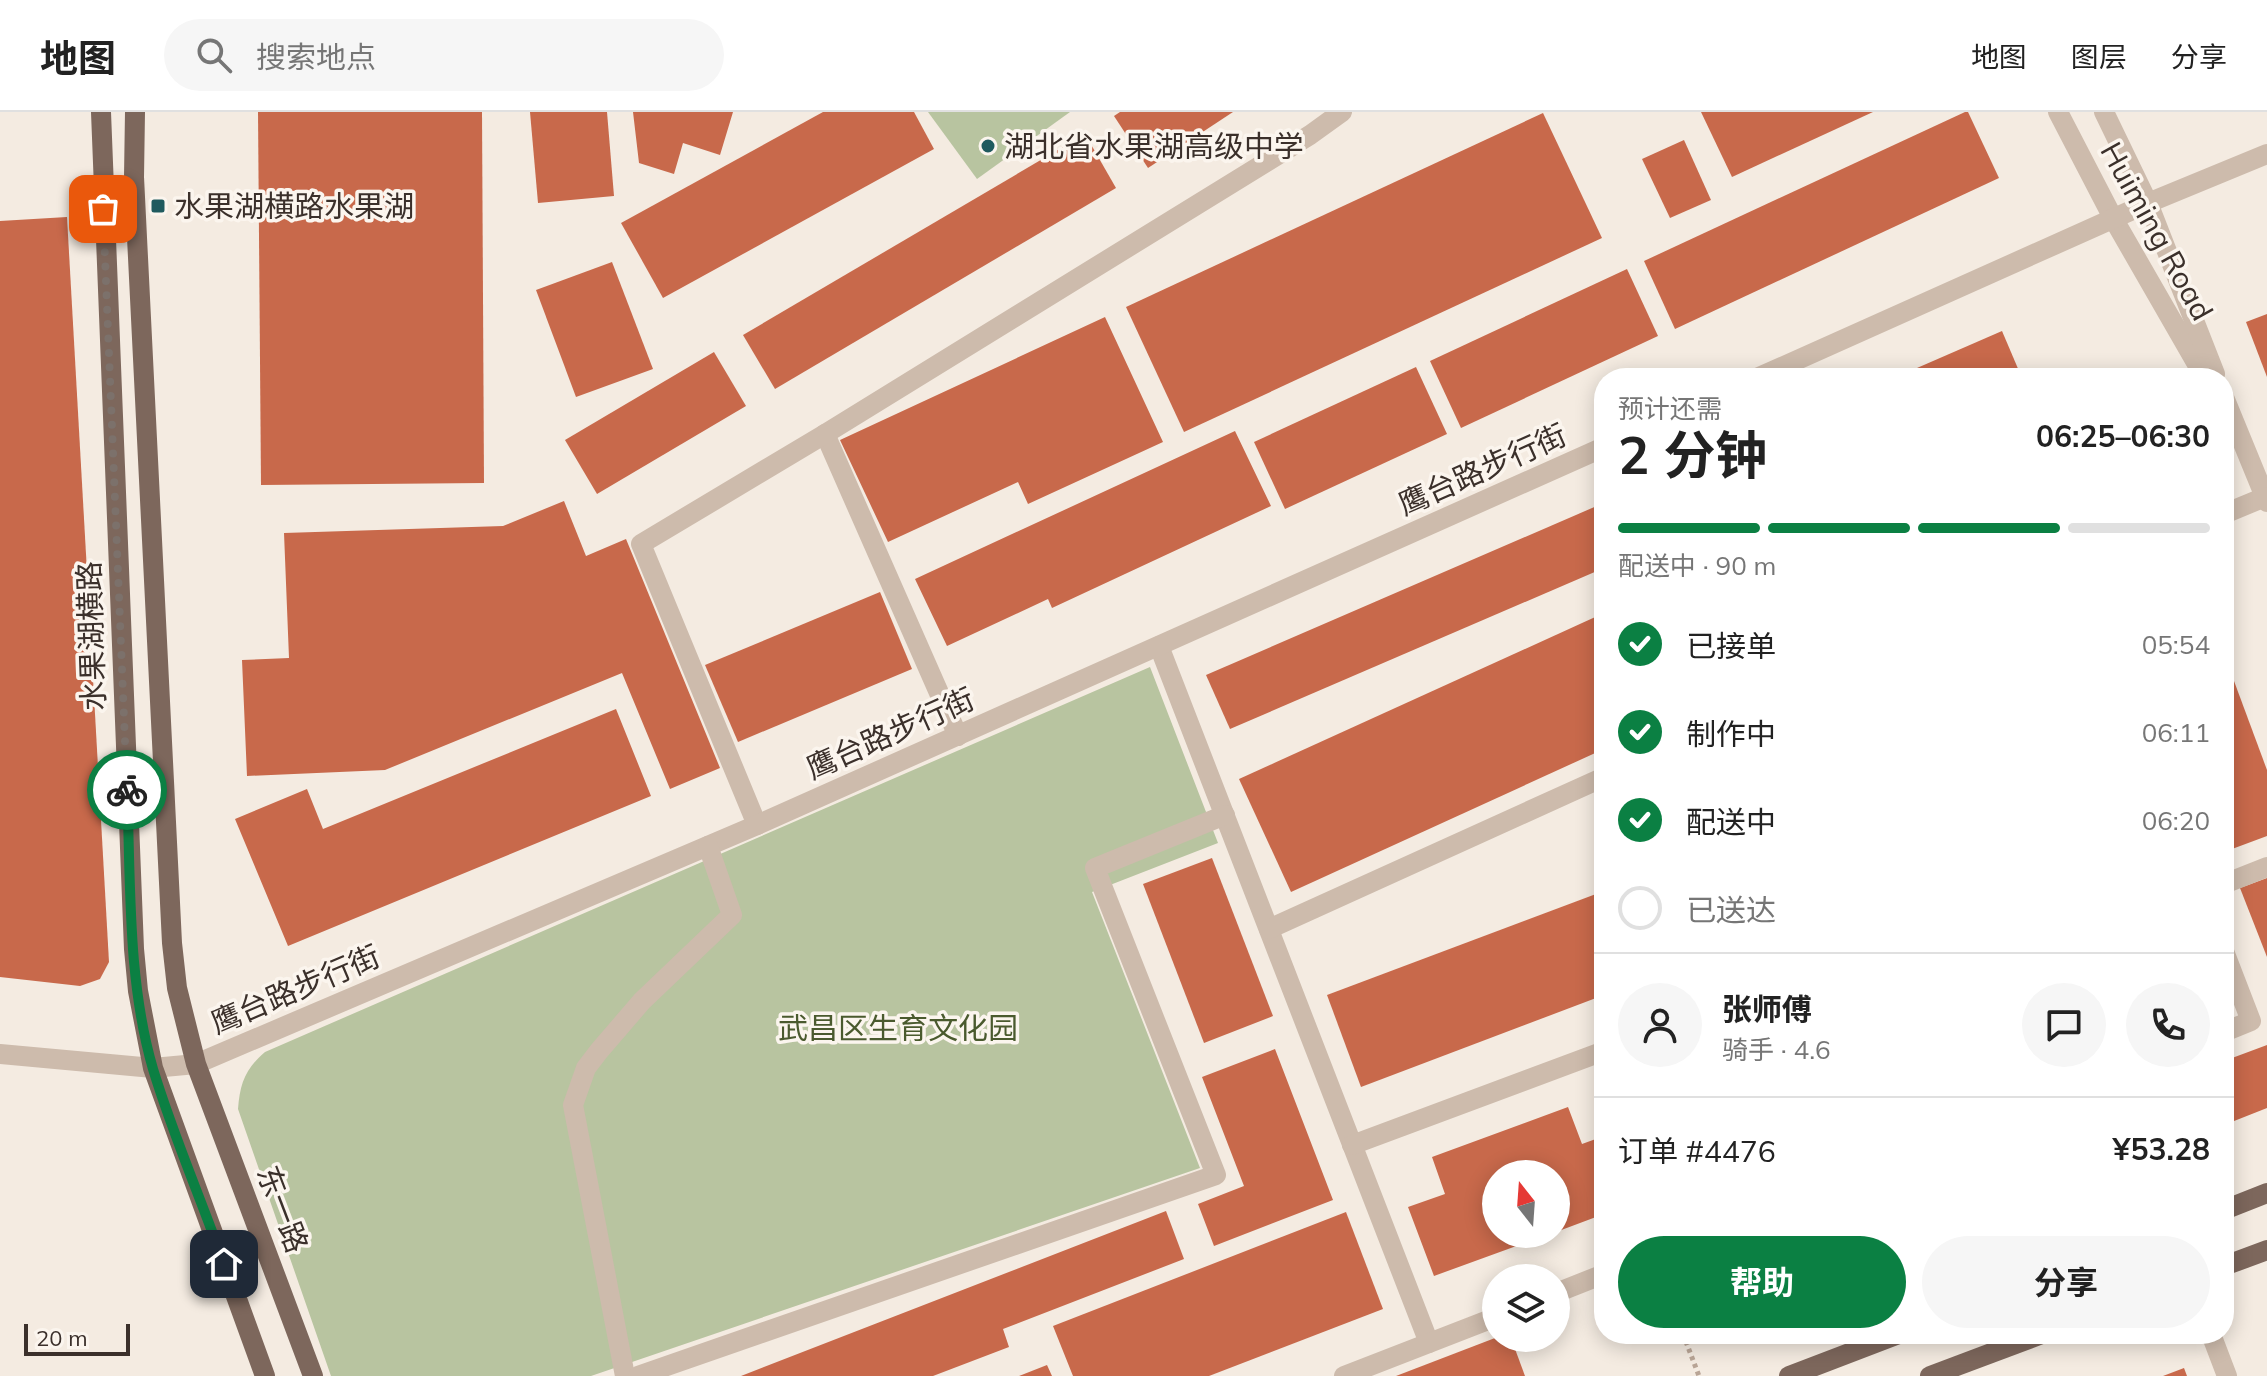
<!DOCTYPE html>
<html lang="zh">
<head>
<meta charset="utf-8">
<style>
  body { margin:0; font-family:Mulish,"Noto Sans SC",sans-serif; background:#f6f6f6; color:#222; height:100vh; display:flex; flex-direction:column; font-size:30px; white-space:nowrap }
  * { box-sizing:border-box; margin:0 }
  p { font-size:26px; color:#767676 }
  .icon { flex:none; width:44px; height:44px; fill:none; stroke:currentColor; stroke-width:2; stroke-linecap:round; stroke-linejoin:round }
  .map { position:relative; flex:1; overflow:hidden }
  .side { position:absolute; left:1594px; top:256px; width:640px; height:976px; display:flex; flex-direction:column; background:#fff; border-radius:32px; box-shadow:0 4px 20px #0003 }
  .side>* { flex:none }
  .needle { width:52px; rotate:343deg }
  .fabs { position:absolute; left:1482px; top:1048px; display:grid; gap:16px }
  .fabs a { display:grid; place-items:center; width:88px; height:88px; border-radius:50%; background:#fff; box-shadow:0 4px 20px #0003; font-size:40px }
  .scale { position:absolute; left:24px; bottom:20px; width:106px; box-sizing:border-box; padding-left:8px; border:4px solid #3b302b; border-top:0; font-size:22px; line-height:28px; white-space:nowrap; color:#3b302b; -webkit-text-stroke:6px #fbf5ee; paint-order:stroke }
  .pin { position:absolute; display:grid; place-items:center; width:68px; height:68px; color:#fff; margin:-34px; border-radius:16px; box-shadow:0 4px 12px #0006 }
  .courier { position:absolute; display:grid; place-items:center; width:80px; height:80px; margin:-40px; border:6px solid #0b8043; border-radius:50%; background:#fff; color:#222; box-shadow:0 2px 10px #0007 }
  .headline em { font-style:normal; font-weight:700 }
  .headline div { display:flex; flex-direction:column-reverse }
  .headline { display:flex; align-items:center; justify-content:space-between; height:136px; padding:0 24px }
  h1 { font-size:52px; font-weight:700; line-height:60px }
  .bar { display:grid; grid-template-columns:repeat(4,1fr); gap:12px 8px; align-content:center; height:96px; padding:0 24px }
  .bar i { height:10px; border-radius:6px; background:#e0e0e0 }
  .bar .current { background:#0b8043 }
  .bar p { grid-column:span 4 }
  .line { display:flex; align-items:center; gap:20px; padding:0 24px; border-top:2px solid #e0e0e0 }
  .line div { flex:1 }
  .round { display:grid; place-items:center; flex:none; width:84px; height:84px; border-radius:42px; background:#f6f6f6 }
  ol { padding:0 24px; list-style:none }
  li { display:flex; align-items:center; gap:24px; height:88px }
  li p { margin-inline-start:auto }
  li .icon { padding:8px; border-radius:50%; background:#0b8043; color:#fff; stroke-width:4 }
  li:last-child { color:#767676 }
  li i { width:44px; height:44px; border:4px solid #e0e0e0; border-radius:50% }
  .action { display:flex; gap:16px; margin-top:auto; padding:16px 24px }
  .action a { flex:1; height:92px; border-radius:48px; background:#0b8043; color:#fff; font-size:32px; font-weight:700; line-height:92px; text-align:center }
  .action a+a { background:#f6f6f6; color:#222 }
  header { display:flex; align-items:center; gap:48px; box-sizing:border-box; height:112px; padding:0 40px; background:#fff; border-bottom:2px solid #e0e0e0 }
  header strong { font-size:38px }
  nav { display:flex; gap:44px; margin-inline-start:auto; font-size:28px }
  .search { width:560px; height:72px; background:#f6f6f6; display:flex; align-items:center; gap:20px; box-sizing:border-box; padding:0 28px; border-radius:44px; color:#767676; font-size:30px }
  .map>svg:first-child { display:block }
  .green { fill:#b8c4a0 }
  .building { fill:#c8694b }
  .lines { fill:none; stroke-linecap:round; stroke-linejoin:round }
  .path { stroke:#b9a596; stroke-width:5; stroke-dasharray:4 4; stroke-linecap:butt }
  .minor { stroke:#cdbbac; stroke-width:20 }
  .major { stroke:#7d675c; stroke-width:20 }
  .done { stroke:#7c716b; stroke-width:8; stroke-dasharray:0 14.4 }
  .route { stroke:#0b8043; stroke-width:10 }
  .poi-dot { fill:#1f5a5e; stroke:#fbf5ee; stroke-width:3 }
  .labels { text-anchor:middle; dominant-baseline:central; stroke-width:7; stroke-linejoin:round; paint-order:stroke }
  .poi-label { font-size:30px; fill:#3b302b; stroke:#fbf5ee; text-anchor:start }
  .street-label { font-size:30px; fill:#3b302b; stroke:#fbf5ee }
  .park-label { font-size:30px; fill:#4a5a2e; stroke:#fbf5ee }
</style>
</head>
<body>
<header>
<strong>地图</strong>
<div class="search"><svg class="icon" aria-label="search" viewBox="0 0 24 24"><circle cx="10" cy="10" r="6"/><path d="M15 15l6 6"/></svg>搜索地点</div>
<nav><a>地图</a><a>图层</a><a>分享</a></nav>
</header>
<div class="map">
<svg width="2267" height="1264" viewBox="0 0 2267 1264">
  <rect width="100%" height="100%" fill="#f4ebe1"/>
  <!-- green -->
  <g class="green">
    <path d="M928,0H1070L977,67Z"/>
    <path d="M1150,555L1218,731L1092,780L1200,1056L591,1264H331L238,997C240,972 245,957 265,940Z"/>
  </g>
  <!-- building -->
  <g class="building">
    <path d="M258,0H482L484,371L261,373Z"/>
    <path d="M530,0H607L614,84L538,91Z"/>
    <path d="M633,0H733L720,43L683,31L674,62L639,51Z"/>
    <path d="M823,0H914L934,37L663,186L621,111Z"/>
    <path d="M1120,0H1233L1148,56L1114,4Z"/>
    <path d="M1701,0H1873L1732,65Z"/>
    <path d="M1965,0H1968L1999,66L1675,217L1644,149Z"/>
    <path d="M1543,1L1602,126L1184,320L1126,195Z"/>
    <path d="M1085,22L1116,76L775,277L743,223Z"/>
    <path d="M1684,28L1711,88L1670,106L1642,47Z"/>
    <path d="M67,105L109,850L100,867L80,874L0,865V109Z"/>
    <path d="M612,150L653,257L576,285L536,178Z"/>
    <path d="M1627,157L1658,224L1461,316L1430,249Z"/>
    <path d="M2267,202V265L2246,210Z"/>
    <path d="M1105,205L1163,330L1028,392L1018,370L888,430L840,328Z"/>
    <path d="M2002,219L2022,266H1894Z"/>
    <path d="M714,240L746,294L597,382L565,328Z"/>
    <path d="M1416,255L1447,322L1285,397L1254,330Z"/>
    <path d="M1235,319L1271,394L1052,496L1048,487L947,534L915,467Z"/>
    <path d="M564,389L586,444L626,427L720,656L670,677L622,561L385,658L247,664L242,548L289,546L284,421L503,414Z"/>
    <path d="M1599,393L1604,404V456L1230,617L1206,563Z"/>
    <path d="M880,480L912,557L738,630L705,553Z"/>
    <path d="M1604,501V637L1291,780L1239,667Z"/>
    <path d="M2224,542L2267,658V724L2224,740Z"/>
    <path d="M616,597L651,684L288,834L235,707L307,677L323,717Z"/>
    <path d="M1212,746L1273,904L1204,931L1143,772Z"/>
    <path d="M2267,766V845L2240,776Z"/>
    <path d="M1604,779V883L1361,975L1327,883Z"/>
    <path d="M2267,933V996L2224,1013V949Z"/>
    <path d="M1275,937L1333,1088L1214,1134L1198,1092L1244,1074L1202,965Z"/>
    <path d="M1568,995L1582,1032L1604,1024V1102L1556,1120V1062H1496V1122H1549L1434,1164L1408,1095L1445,1082L1432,1045Z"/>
    <path d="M1166,1099L1184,1147L1003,1217L1009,1235L933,1264H741Z"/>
    <path d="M1346,1100L1383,1197L1209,1264H1073L1053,1214Z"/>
    <path d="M1495,1226H1511L1525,1264H1396Z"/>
    <path d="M1047,1253L1052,1264H1019Z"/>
    <path d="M2184,1256L2187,1264H2163Z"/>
  </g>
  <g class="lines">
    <!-- path -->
    <path class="path" d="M1683,1222L1699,1264"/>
    <!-- minor -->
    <g class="minor">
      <path d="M2058,0L2113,106L2205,266"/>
      <path d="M2104,0L2148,91L2215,262"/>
      <path d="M1757,266L2148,91L2267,42"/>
      <path d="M2224,285L2267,390"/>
      <path d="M825,322L958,624"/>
      <path d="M2224,402L2265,385"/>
      <path d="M1159,534L1429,1231"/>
      <path d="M757,713L641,432L825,322L1310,23L1342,0"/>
      <path d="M2224,772L2267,755"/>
      <path d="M1269,817L1604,665"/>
      <path d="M2224,839L2251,909L2224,920"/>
      <path d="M0,942L153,956L196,952L757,713L1604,335"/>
      <path d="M1352,1033L1604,939"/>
      <path d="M1556,1181L1604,1162"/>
      <path d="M2211,1222L2227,1264"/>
      <path d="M625,1264L573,993L586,956L599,939L642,889L732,803L708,734"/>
      <path d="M638,1264L1216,1063L1095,756L1225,703"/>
      <path d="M1344,1264L1496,1205"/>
    </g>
    <!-- major -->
    <g class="major">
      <path d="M101,0L134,837L138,879L153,956L265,1264"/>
      <path d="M135,0L134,65L172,831L177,876L196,952L313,1264"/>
      <path d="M2224,1098L2267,1081"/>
      <path d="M2224,1154L2267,1138"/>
      <path d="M1789,1264L1899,1222"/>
      <path d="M1930,1264L2042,1222"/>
    </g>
  </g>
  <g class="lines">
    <!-- done -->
    <path class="done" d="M103,97L127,678"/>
    <!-- route -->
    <path class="route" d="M127,678C131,770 127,868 153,957C173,1023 201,1087 224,1152"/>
  </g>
  <!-- markers -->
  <g class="poi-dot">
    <circle cx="988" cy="34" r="8"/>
    <rect x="150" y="86" width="16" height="16" rx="4"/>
  </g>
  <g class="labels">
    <!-- poi labels -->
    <g class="poi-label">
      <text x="1004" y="34">湖北省水果湖高级中学</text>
      <text x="174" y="94">水果湖横路水果湖</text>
    </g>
    <!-- street labels -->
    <g class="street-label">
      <text transform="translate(2157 119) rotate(61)">Huiming Road</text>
      <text transform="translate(1482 357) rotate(-24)">鹰台路步行街</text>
      <text transform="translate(91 524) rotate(-92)">水果湖横路</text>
      <text transform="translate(890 621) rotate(-24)">鹰台路步行街</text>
      <text transform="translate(295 877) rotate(-23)">鹰台路步行街</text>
      <text transform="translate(283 1097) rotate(69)">东一路</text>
    </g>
    <!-- park labels -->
    <g class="park-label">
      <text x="898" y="916">武昌区生育文化园</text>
    </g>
  </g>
</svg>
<div class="fabs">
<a><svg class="needle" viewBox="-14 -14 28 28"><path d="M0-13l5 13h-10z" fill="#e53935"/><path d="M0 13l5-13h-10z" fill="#767676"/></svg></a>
<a><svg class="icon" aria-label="layers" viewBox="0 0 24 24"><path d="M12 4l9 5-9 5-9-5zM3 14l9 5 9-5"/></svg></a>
</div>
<div class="scale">20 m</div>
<div class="pin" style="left:103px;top:97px;background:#ea580c"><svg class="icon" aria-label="bag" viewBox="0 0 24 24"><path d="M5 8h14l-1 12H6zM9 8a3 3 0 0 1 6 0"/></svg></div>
<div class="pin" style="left:224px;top:1152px;background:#1f2937"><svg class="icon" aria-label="home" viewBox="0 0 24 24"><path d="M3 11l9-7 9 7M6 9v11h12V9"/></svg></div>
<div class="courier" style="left:127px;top:678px"><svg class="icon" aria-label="bike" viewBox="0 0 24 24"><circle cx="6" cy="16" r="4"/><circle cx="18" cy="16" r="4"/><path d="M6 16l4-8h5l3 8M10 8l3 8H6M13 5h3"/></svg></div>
<section class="side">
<div class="headline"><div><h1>2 分钟</h1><p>预计还需</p></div><em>06:25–06:30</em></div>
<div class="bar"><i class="current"></i><i class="current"></i><i class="current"></i><i></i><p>配送中 · 90 m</p></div>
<ol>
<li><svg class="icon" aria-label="check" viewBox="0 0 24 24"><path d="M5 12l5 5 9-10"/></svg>已接单<p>05:54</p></li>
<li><svg class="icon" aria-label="check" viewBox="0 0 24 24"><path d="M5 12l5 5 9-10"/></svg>制作中<p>06:11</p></li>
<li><svg class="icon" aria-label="check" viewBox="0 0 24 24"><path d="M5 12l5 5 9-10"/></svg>配送中<p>06:20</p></li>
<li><i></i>已送达</li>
</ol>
<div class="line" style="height:144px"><a class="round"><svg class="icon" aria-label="person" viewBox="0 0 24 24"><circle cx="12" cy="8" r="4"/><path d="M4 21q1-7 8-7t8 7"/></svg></a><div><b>张师傅</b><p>骑手 · 4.6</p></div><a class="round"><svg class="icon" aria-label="chat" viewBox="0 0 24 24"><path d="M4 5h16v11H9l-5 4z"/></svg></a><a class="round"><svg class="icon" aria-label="phone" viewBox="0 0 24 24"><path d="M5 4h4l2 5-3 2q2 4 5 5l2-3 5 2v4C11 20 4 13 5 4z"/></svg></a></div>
<div class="line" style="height:104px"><div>订单 #4476</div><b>¥53.28</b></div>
<div class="action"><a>帮助</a><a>分享</a></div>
</section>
</div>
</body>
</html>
